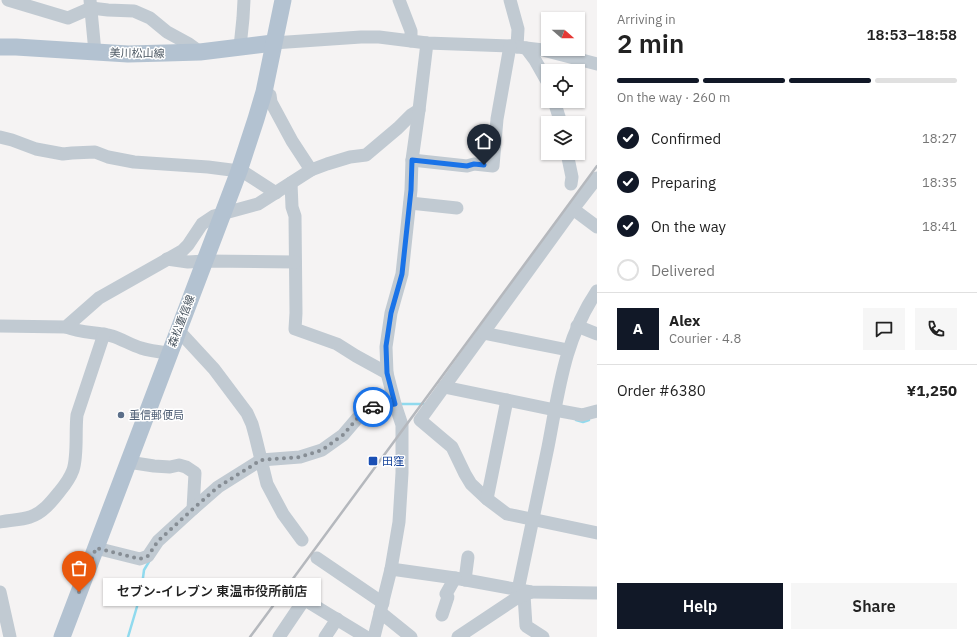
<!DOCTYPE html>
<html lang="en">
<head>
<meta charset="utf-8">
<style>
  body { margin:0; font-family:"IBM Plex Sans","Noto Sans JP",sans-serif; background:#f6f6f6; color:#222; height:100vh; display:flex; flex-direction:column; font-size:15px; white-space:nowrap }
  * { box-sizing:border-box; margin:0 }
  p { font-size:13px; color:#767676 }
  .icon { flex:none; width:22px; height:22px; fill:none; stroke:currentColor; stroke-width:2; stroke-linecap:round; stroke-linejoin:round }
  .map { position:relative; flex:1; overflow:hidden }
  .panel { display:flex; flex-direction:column; background:#fff; width:380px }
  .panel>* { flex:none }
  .needle { width:26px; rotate:110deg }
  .tools { position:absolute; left:541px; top:12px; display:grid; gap:8px }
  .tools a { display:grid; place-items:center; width:44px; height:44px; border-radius:0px; background:#fff; box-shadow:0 1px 3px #0004; font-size:20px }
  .pin { position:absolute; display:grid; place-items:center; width:34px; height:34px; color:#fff; margin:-41px -17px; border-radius:50% 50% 50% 0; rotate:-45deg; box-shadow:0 0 4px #0007 }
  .pin .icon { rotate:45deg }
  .courier { position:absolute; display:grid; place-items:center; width:40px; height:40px; margin:-20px; border:3px solid #1a73e8; border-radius:50%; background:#fff; color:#222; box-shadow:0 1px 5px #0007 }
  .bubble { position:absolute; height:28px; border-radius:0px; background:#fff; box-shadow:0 1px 3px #0004; font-size:13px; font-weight:600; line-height:28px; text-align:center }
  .head em { font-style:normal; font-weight:600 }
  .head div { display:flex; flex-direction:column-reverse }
  .head { display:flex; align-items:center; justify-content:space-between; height:68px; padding:0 20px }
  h1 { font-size:26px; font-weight:600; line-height:30px }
  .bar { display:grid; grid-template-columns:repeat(4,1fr); gap:6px 4px; align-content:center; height:48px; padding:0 20px }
  .bar i { height:5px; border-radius:3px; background:#e0e0e0 }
  .bar .selected { background:#111827 }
  .bar p { grid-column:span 4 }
  .line { display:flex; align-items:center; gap:10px; padding:0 20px; border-top:1px solid #e0e0e0 }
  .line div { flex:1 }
  .round { display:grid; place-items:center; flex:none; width:42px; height:42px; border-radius:0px; background:#f6f6f6 }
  ol { padding:0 20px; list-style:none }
  li { display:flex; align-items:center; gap:12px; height:44px }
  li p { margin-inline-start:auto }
  li .icon { padding:4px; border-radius:50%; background:#111827; color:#fff; stroke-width:4 }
  li:last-child { color:#767676 }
  li i { width:22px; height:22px; border:2px solid #e0e0e0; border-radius:50% }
  .cta { display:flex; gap:8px; margin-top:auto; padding:8px 20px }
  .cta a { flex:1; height:46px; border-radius:0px; background:#111827; color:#fff; font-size:16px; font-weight:600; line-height:46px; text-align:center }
  .cta a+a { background:#f6f6f6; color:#222 }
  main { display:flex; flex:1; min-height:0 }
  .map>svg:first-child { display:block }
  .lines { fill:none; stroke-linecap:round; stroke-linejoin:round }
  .stream { stroke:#90daee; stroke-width:2.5 }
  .minor { stroke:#c1cad2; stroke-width:13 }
  .major { stroke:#b3c2d1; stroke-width:17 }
  .rail { stroke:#b5b8bd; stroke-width:2.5 }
  .done { stroke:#868d94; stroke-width:4; stroke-dasharray:0 7.2 }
  .route { stroke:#1a73e8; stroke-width:5 }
  .service-dot { fill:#5c6f8a; stroke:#fff; stroke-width:1.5 }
  .transit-dot { fill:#1a4fb4; stroke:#fff; stroke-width:1.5 }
  .labels { text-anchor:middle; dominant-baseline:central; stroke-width:3; stroke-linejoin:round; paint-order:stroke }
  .street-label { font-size:11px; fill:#4a5661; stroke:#fff }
  .service-label { font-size:11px; fill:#4e5e75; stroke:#fff; text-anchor:start }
  .transit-label { font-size:11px; fill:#164399; stroke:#fff; text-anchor:start }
</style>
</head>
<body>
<main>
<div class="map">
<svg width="597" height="637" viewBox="0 0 597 637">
  <rect width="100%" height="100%" fill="#f5f3f3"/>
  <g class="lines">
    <!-- stream -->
    <g class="stream">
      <path d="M400,405L402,404H425"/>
      <path d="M576,420L583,422L589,420"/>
      <path d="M128,637L141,593L144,570L150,560"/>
    </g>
    <!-- minor -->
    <g class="minor">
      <path d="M8,0L68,18L91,8L108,10L134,11L150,18L167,32L189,44L200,52"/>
      <path d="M90,0L95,52"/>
      <path d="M399,0L411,31V41"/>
      <path d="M510,0L518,29L517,47"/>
      <path d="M273,43L361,37H379L427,43L510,46L526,48L543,50L597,64"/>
      <path d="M240,47L243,18L244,0"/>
      <path d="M526,48L535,60L548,83"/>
      <path d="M264,92L270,95L271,102L292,141L311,170"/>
      <path d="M554,101L561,123"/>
      <path d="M0,137L12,140L36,149L63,154L72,153L95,152L108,157L134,162L208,167L239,171L245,173L276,193"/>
      <path d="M567,153L572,177L571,184"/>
      <path d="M412,160L467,166L474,164L493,166L497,119L510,46"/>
      <path d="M597,178L573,209L420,420L452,447L465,474L471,484L487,499L507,514L597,533"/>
      <path d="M291,183L292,207L295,216L296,313L295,329L337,344L356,356L387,373"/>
      <path d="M410,203L457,208"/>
      <path d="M573,209L597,227"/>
      <path d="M167,259L188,262L205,261L295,262"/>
      <path d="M0,326L66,327L99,298L182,251L188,245L202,224L214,216L258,204L311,170L327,164L350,157L366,155L398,128L411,115L419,110"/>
      <path d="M577,326L597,334"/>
      <path d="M66,327C81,333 97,332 112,336C122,339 131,345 141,348C150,351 160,352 169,353"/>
      <path d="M178,330L214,369L247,413L252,424L255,435L267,484L283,514L302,540"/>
      <path d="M483,333L568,350"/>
      <path d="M444,387L507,400L555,410L582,415L597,411"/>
      <path d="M128,462L154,466L170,467L179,465L186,467L195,473L193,509"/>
      <path d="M487,499L507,400"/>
      <path d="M0,522C10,520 21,520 30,517C43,513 52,501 60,491C65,485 70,478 73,470C78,455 75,432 77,415L104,334"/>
      <path d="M96,548L140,559L148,556L158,541L193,509L218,487L261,460L300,457L322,450L343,435L367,407L395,404"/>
      <path d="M317,558L383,603"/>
      <path d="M391,569L455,578L531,592L597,593"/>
      <path d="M465,580L468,557"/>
      <path d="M518,590C528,542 538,495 548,447C559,390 564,340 597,291"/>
      <path d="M0,592L10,637"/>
      <path d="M524,595L526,626L543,637"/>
      <path d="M305,600L366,637"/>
      <path d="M380,612L411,637"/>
      <path d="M442,615L448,597L446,594L455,578"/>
      <path d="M279,637L312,588"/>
      <path d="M325,637L337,619"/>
      <path d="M374,637L391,569L399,522L402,473V425L395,404L387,373L386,347L391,313L402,274L411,190L412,160L419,110L427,43"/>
      <path d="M458,637L515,599L531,592"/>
    </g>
    <!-- major -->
    <g class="major">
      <path d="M0,47H16L128,54L166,53L200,52L273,43"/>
      <path d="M62,637L239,171L256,119L264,92L283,0"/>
    </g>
    <!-- rail -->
    <path class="rail" d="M250,637L597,166"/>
  </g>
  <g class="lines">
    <!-- done -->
    <path class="done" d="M79,592L96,548L140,559L148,556L158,541L193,509L218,487L261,460L300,457L322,450L343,435L367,407H373"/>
    <!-- route -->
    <path class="route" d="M373,407L395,404L387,373L386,346L391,313L402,274L411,190L412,160L467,166L474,164L484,165"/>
  </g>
  <!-- markers -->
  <circle class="service-dot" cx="121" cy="415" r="4"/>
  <rect class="transit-dot" x="368" y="456" width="10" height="10" rx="2"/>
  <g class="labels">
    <!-- street labels -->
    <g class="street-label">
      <text transform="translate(137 53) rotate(1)">美川松山線</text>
      <text transform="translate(181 321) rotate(-69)">森松重信線</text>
    </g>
    <!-- service labels -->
    <g class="service-label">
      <text x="129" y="415">重信郵便局</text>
    </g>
    <!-- transit labels -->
    <g class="transit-label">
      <text x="382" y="461">田窪</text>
    </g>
  </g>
</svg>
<div class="tools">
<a><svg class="needle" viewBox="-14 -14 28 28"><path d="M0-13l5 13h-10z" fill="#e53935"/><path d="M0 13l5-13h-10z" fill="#767676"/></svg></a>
<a><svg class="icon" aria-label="locate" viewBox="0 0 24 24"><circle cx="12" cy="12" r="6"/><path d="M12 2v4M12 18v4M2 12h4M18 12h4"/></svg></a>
<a><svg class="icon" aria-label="layers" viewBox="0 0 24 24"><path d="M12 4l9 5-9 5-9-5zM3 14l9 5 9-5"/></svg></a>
</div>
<div class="pin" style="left:79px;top:592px;background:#ea580c"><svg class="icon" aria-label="bag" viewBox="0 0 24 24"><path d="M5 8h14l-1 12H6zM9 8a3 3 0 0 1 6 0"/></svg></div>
<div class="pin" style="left:484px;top:165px;background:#1f2937"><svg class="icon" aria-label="home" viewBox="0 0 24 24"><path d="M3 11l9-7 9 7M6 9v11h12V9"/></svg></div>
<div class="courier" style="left:373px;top:407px"><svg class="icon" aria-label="car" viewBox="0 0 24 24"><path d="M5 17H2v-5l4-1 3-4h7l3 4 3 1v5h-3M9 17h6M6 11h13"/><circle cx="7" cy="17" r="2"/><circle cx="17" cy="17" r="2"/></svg></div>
<div class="bubble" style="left:103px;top:578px;width:218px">セブン-イレブン 東温市役所前店</div>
</div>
<section class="panel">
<div class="head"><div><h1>2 min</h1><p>Arriving in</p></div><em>18:53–18:58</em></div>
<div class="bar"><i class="selected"></i><i class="selected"></i><i class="selected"></i><i></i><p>On the way · 260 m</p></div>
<ol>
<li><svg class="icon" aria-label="check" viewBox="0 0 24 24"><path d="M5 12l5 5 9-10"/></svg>Confirmed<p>18:27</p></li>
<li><svg class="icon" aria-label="check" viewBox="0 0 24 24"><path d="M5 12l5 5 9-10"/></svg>Preparing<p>18:35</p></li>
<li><svg class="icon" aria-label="check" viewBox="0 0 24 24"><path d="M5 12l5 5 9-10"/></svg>On the way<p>18:41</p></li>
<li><i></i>Delivered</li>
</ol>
<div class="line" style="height:72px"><b class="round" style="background:#111827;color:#fff">A</b><div><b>Alex</b><p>Courier · 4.8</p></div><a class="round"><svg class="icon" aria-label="chat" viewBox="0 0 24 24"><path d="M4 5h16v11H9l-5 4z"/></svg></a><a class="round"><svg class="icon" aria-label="phone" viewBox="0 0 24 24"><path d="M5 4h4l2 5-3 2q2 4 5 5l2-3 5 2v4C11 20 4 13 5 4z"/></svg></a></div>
<div class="line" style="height:52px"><div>Order #6380</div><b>¥1,250</b></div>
<div class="cta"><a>Help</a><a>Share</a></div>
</section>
</main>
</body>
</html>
